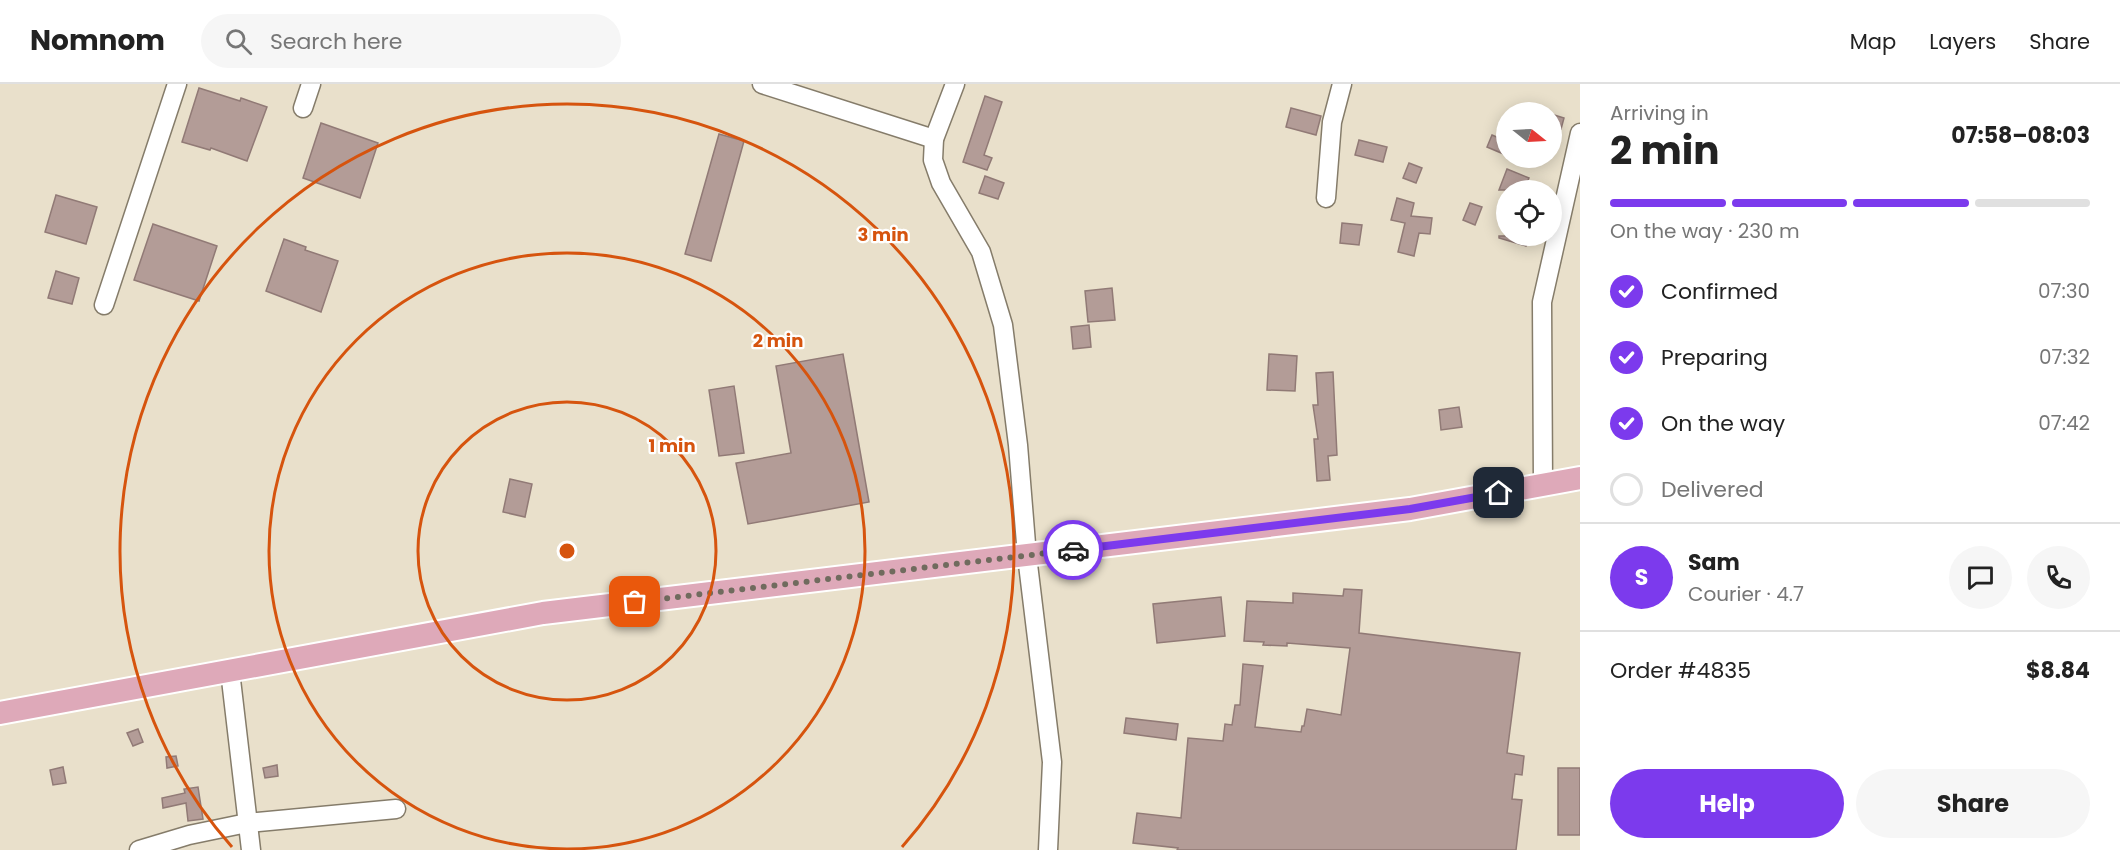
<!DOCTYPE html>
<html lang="en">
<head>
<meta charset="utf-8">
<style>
  body { margin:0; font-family:Poppins,sans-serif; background:#f6f6f6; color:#222; height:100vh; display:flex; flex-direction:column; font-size:22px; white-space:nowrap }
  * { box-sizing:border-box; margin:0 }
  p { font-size:20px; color:#767676 }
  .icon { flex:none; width:33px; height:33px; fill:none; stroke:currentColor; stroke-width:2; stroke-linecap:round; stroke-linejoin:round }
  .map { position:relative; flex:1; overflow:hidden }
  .details { display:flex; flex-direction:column; background:#fff; width:540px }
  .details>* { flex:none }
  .needle { width:39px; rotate:108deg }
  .tools { position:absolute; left:1496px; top:18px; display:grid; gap:12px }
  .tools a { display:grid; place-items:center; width:66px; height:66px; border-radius:50%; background:#fff; box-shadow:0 3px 15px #0003; font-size:30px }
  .pin { position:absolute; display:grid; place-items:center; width:51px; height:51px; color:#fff; margin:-26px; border-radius:12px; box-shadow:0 3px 9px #0006 }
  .courier { position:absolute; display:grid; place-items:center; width:60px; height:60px; margin:-30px; border:4px solid #7c3aed; border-radius:50%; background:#fff; color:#222; box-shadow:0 2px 8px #0007 }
  .headline em { font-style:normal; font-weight:700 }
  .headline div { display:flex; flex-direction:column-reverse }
  .headline { display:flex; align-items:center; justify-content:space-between; height:102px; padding:0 30px }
  h1 { font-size:39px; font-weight:700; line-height:45px }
  .bar { display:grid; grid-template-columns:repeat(4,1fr); gap:9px 6px; align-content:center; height:72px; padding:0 30px }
  .bar i { height:8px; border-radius:4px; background:#e0e0e0 }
  .bar .on { background:#7c3aed }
  .bar p { grid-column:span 4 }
  .line { display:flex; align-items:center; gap:15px; padding:0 30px; border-top:2px solid #e0e0e0 }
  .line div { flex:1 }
  .round { display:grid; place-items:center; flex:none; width:63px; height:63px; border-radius:32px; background:#f6f6f6 }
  ol { padding:0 30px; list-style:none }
  li { display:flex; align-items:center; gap:18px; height:66px }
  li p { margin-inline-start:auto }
  li .icon { padding:6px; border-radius:50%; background:#7c3aed; color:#fff; stroke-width:4 }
  li:last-child { color:#767676 }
  li i { width:33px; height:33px; border:3px solid #e0e0e0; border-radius:50% }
  .button { display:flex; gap:12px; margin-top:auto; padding:12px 30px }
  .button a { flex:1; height:69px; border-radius:36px; background:#7c3aed; color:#fff; font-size:24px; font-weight:700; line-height:69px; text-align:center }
  .button a+a { background:#f6f6f6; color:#222 }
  header { display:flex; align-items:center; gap:36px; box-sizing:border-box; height:84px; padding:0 30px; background:#fff; border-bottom:2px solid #e0e0e0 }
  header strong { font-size:28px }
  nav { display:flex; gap:33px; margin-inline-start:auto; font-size:21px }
  .search { width:420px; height:54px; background:#f6f6f6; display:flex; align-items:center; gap:15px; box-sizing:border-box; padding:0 21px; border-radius:33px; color:#767676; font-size:22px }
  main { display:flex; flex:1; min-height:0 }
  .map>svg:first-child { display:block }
  .building { fill:#b39c97; stroke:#917a76; stroke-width:1.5 }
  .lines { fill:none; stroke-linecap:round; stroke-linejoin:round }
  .minor-casing { stroke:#857c6a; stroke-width:21 }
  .major-casing { stroke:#fff; stroke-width:26 }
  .minor { stroke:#fff; stroke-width:18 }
  .major { stroke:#dea9b9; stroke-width:22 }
  .done { stroke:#706b5e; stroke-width:6; stroke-dasharray:0 10.8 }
  .route { stroke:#7c3aed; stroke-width:8 }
  .ring { fill:none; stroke:#d6540e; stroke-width:3 }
  .centre { fill:#d6540e; stroke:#fff; stroke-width:3 }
  .ring-label { font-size:18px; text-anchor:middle; font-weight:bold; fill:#d6540e; stroke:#fff; stroke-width:4.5; stroke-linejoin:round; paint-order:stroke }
</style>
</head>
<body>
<header>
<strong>Nomnom</strong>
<div class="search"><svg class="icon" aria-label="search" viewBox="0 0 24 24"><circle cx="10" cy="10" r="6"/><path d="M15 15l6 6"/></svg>Search here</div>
<nav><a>Map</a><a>Layers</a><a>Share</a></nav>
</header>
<main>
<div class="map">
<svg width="1580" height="766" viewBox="0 0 1580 766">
  <rect width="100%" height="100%" fill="#e9e0cb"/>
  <!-- building -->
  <g class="building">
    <path d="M199,4L240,17L241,14L267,23L247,77L211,64L210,66L182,58Z"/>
    <path d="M985,12L1002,18L984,71L992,74L987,86L963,78Z"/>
    <path d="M1291,24L1321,32L1316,51L1286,43Z"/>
    <path d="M1551,30L1564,34L1561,45L1551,42Z"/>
    <path d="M321,39L378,59L360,114L303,94Z"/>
    <path d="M719,50L744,57L711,177L685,170Z"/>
    <path d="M1492,51L1506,57V71L1487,63Z"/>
    <path d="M1359,56L1387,63L1383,78L1355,71Z"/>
    <path d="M1409,79L1422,84L1416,99L1403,94Z"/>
    <path d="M1507,85L1529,94L1524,106H1499Z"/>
    <path d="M985,92L1004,99L998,115L979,109Z"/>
    <path d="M56,111L97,123L86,160L45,148Z"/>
    <path d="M1397,114L1414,119L1411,132L1432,134L1430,150L1419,149L1414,172L1398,168L1405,139L1391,136Z"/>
    <path d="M1470,119L1482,123L1475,141L1463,136Z"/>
    <path d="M1342,139L1362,141L1359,161L1340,159Z"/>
    <path d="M153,140L217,162L199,217L134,196Z"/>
    <path d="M1499,152H1529L1526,162L1499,154Z"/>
    <path d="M284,155L306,163L305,166L338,177L321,228L266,207Z"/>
    <path d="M56,187L79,194L72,220L48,214Z"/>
    <path d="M1112,204L1115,236L1088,238L1085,207Z"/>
    <path d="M1089,241L1091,263L1073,265L1071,243Z"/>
    <path d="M843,270L869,418L748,440L736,379L791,369L776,282Z"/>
    <path d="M1269,270L1297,272L1295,307L1267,306Z"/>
    <path d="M1333,288L1337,371L1328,372L1330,396L1317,397L1314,355H1318L1313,321H1318L1316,289Z"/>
    <path d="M734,302L744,369L719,372L709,306Z"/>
    <path d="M1459,323L1462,343L1441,346L1439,326Z"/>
    <path d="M510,395L532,400L525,433L503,428Z"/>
    <path d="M1344,505L1362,506L1359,549L1520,569L1507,669L1524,672L1522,691L1515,690L1512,715L1522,716L1516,766H1177L1178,764L1133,759L1137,729L1181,734L1188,654L1223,657L1225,640L1232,641L1235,621H1240L1243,580L1263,582L1255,643L1301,648L1302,642H1304L1307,625L1341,631L1350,564L1287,559V562L1263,561L1264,558L1244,557L1247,517L1293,519V509L1343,512Z"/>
    <path d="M1221,513L1225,552L1157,559L1153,520Z"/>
    <path d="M1126,634L1178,640L1176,656L1124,649Z"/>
    <path d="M138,645L143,658L133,662L127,649Z"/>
    <path d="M176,672L178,682L167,684L166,673Z"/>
    <path d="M277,681L278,692L265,694L263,684Z"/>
    <path d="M63,683L66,699L53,701L50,686Z"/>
    <rect x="1558" y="684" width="22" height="67"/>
    <path d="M198,703L203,735L188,737L186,719L163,724L162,714L185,709L184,705Z"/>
  </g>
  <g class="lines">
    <!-- minor casing -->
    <g class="minor-casing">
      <g id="minor">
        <path d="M762,0L934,55"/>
        <path d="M955,0L934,55L933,76L941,99L981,168L1003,241L1018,361L1027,472L1052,678L1048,766"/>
        <path d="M303,24L311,0"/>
        <path d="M1326,114L1332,38L1342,0"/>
        <path d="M104,221L177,0"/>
        <path d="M1543,401L1542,218L1580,49"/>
        <path d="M230,587L251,766"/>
        <path d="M139,766L189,751L247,739L396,725"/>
      </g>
    </g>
    <!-- major casing -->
    <g class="major-casing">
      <path id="major" d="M0,629L543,529L1410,425L1580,394"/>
    </g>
    <!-- minor -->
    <use href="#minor" class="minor"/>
    <!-- major -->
    <use href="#major" class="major"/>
  </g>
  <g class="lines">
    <!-- done -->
    <path class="done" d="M635,518L1073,466"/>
    <!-- route -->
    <path class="route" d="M1073,466L1410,425L1499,409"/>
  </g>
  <!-- distance rings -->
  <g class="ring">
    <circle cx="567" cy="467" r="149"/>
    <circle cx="567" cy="467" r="298"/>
    <path d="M232 763A447 447 0 1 1 902 763"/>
  </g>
  <circle cx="567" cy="467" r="9" class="centre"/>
  <g class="ring-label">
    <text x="883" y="157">3 min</text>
    <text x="778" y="263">2 min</text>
    <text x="672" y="368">1 min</text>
  </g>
</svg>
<div class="tools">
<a><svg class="needle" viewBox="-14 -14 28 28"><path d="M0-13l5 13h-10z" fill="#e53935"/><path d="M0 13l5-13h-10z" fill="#767676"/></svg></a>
<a><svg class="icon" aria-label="locate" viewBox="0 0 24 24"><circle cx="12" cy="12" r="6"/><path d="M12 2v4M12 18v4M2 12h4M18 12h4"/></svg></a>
</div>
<div class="pin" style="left:635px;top:518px;background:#ea580c"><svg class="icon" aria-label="bag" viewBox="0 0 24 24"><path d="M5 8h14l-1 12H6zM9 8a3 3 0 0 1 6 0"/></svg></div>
<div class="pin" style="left:1499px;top:409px;background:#1f2937"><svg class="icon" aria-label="home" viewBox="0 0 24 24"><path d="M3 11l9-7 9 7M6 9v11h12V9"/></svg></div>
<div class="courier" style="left:1073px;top:466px"><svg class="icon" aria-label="car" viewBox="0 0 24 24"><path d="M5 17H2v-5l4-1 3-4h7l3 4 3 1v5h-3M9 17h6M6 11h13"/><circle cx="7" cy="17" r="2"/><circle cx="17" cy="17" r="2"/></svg></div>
</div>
<section class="details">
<div class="headline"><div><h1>2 min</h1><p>Arriving in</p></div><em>07:58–08:03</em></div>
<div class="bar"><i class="on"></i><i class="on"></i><i class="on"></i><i></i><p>On the way · 230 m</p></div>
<ol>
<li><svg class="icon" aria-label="check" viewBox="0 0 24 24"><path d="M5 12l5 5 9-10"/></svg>Confirmed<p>07:30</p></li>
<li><svg class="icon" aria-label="check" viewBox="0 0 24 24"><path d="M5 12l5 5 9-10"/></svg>Preparing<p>07:32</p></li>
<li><svg class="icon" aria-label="check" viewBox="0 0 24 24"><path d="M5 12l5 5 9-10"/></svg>On the way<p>07:42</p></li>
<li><i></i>Delivered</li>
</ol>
<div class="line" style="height:108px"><b class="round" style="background:#7c3aed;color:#fff">S</b><div><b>Sam</b><p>Courier · 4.7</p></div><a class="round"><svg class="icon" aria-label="chat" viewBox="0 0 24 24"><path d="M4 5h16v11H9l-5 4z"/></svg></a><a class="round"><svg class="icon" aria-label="phone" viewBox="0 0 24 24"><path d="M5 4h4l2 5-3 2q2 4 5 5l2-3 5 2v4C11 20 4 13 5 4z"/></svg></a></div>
<div class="line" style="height:78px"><div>Order #4835</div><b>$8.84</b></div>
<div class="button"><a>Help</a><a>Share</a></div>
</section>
</main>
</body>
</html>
